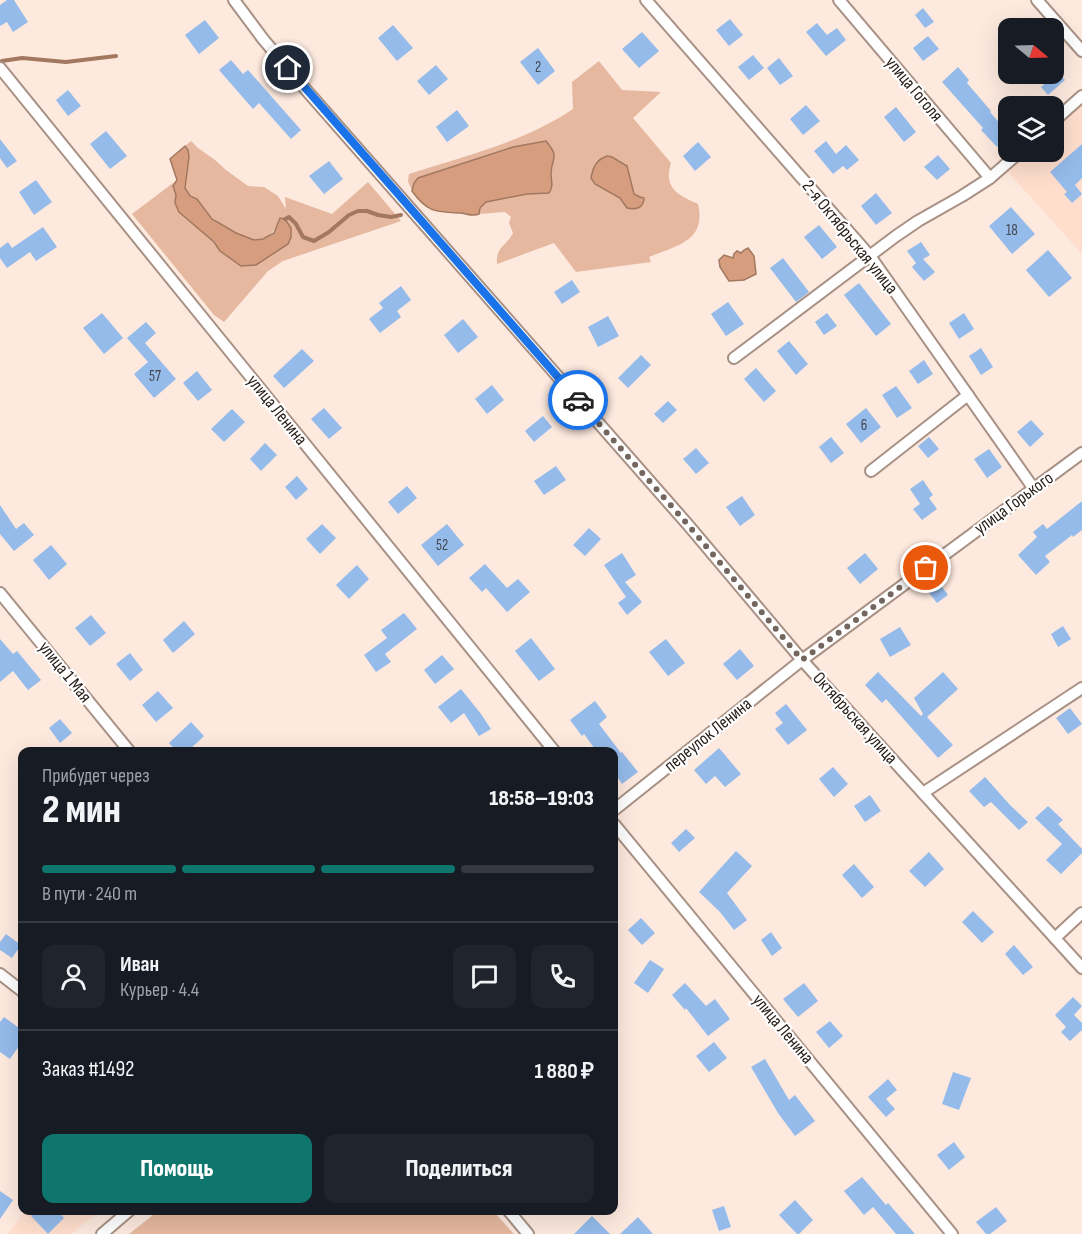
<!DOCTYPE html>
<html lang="ru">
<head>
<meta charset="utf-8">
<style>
  body { margin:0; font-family:"Sofia Sans Condensed",sans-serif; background:#20242c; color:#f1f3f6; height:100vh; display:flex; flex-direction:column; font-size:22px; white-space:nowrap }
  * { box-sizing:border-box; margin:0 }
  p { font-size:20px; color:#9ea1a6 }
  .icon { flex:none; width:33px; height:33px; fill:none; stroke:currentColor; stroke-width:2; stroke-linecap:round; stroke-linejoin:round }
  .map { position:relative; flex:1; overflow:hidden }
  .drawer { position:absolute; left:18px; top:747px; width:600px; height:468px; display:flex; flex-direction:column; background:#171b24; border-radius:12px; box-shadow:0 6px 24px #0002 }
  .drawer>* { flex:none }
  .needle { width:39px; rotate:109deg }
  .tools { position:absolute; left:998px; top:18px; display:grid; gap:12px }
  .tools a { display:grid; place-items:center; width:66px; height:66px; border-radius:12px; background:#171b24; box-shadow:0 6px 24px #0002; font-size:30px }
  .pin { position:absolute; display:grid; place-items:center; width:51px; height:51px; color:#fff; margin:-26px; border:3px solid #fff; border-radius:50%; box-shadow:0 2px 6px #0007 }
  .courier { position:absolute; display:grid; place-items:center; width:60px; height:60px; margin:-30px; border:4px solid #1a73e8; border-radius:50%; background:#fff; color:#222; box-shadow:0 2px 8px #0007 }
  .overview em { font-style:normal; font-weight:800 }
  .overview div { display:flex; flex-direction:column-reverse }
  .overview { display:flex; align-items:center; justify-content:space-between; height:102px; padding:0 24px }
  h1 { font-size:39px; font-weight:800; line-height:45px }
  .bar { display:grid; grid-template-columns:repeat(4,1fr); gap:9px 6px; align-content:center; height:72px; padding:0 24px }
  .bar i { height:8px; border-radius:4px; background:#363941 }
  .bar .selected { background:#0f766e }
  .bar p { grid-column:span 4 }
  .line { display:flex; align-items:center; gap:15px; padding:0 24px; border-top:2px solid #363941 }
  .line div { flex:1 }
  .round { display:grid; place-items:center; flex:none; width:63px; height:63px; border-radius:12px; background:#20242c }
  .primary-button { display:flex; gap:12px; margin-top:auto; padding:12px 24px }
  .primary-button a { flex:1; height:69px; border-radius:12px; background:#0f766e; color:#fff; font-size:24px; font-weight:800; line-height:69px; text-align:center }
  .primary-button a+a { background:#20242c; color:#f1f3f6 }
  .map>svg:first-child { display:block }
  .built { fill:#ffdecd }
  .green { fill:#e6b89f; fill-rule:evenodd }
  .water { fill:#d69e7e; stroke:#a27860; stroke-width:1.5 }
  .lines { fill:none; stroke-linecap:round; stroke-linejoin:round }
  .stream { stroke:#a27860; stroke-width:4 }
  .building { fill:#95bbeb }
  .street-casing { stroke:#a89184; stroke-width:14 }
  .street { stroke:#fff; stroke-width:10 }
  .done { stroke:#73665f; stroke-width:6; stroke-dasharray:0 10.8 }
  .route { stroke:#1a73e8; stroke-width:8 }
  .labels { text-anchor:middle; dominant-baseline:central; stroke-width:4.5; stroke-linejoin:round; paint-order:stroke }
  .number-label { font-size:15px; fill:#44474f }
  .street-label { font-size:18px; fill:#29201b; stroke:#fff }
</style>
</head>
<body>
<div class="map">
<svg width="1082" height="1234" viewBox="0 0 1082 1234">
  <rect width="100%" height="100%" fill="#fde9de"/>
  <!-- built -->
  <g class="built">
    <path d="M1082,105V252L1081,253L1008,172L1030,152H1053V131Z"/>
    <path d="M25,1211H100L71,1234H8Z"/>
  </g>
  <!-- green -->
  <g class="green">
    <path d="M599,61L622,90L661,92L633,118L671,163C663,188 678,195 698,204C707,241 676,246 649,257L651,262L576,272L554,243L497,264C496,246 505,248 513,233L509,223L511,217L505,212L479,214L480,208L486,202L527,194H541L553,166L513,147L418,178L414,183L412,191L408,181L409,174C465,156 524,142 573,109L572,82ZM619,160C629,170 630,182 634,194L640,198L644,203C639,209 634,209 627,208L620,198L612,193Z"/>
    <path d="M191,141L198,148L215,160L226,170L248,186L264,187L278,196L286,209L285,197L332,214L368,182L401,221L283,261L268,271L224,322L214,315L132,214L177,180L173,186L176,195L175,203L179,212L214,242L220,251L256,265L288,244L280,218C276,230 267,242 253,240C234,237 196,208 187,191C181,180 194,158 185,146Z"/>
    <path d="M158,1211H493L514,1234H129Z"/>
  </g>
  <!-- water -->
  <g class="water">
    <path d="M546,141C560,158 552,156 551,173C551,182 554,185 549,193L527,194L486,202L480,208L479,214C471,217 467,213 459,213C435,212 427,212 412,191L414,183L418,178L513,147Z"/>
    <path d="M185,146L188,150L189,157L185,188L190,196L197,199L212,219L236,233L254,240L263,239L274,233L280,218L285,219L291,228V237L288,244L256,265L241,266L220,251L214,242L179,212L175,203L176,195L173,186L177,180L170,159Z"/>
    <path d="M607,156L612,157L627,166L634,194L640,197L644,198C644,208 636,210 627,208L620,198L595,184L591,178C593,167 596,160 607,156Z"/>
    <path d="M748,248L754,256L756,274L744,280L729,281L720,267L719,260L724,255L733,258L734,254L737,251L741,253L744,250Z"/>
  </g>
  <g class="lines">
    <!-- stream -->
    <g class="stream">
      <path d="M2,61L22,58L66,62L116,56"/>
      <path d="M285,219L289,217L296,224L303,237L314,241L329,232L349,215L358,211H367L378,215L391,217L401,215"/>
    </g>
  </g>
  <!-- building -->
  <g class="building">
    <path d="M7,0H14L28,22L13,32L7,22L0,26V5Z"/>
    <path d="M923,8L934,22L925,28L915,15Z"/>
    <path d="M730,19L743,35L729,46L716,30Z"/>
    <path d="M205,20L219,38L199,54L185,35Z"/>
    <path d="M817,23L827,35L837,28L846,40L826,56L806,32Z"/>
    <path d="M393,25L413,48L397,61L378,38Z"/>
    <path d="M642,32L659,51L639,68L622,49Z"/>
    <path d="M928,36L939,49L923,61L913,48Z"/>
    <path d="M538,48L555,71L538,85L520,62Z"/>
    <path d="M753,55L764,68L749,80L738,67Z"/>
    <path d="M779,58L793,76L780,85L767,68Z"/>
    <path d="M231,60L243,74L248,70L301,130L291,139L259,103L253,109L219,70Z"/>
    <path d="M436,65L448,79L429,95L417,81Z"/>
    <path d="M958,67L969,80L967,83L991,111L990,112L1008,133V136L997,147L981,130L983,128L942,82Z"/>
    <path d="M1058,72L1065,80L1048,95L1041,87Z"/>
    <path d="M68,90L81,106L68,116L56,100Z"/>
    <path d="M806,105L820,121L803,135L790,119Z"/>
    <path d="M896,107L916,132L904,142L884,117Z"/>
    <path d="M457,110L469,126L447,142L436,127Z"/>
    <path d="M106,131L127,156L110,169L90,144Z"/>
    <path d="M0,139L17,161L7,168L0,158Z"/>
    <path d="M826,141L836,154L846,145L859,160L847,170L843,166L833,174L814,151Z"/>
    <path d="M698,142L711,157L695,171L683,156Z"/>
    <path d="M1082,144V178L1075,185L1082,194L1072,203L1064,194L1067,192L1050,172Z"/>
    <path d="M938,155L950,169L937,180L924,167Z"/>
    <path d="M329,161L343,179L324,194L309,176Z"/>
    <path d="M36,180L52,202L34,215L19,192Z"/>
    <path d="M876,193L892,213L876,225L861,206Z"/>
    <path d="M1011,207L1035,234L1012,254L989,226Z"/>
    <path d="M819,225L837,247L822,259L804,237Z"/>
    <path d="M43,227L57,247L36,261L30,252L7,268L0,258V248L8,242L12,248Z"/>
    <path d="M921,242L930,255L923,259L935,272L924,281L912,267L916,263L907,251Z"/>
    <path d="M1048,250L1072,278L1049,297L1026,270Z"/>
    <path d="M783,258L809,292L796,302L770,268Z"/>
    <path d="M572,280L580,292L562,304L554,292Z"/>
    <path d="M859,283L891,324L876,336L844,295Z"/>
    <path d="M401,286L411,300L397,311L401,317L380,333L369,319L383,308L379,303Z"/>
    <path d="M728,302L744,324L726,336L711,314Z"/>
    <path d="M102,313L123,338L104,354L83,328Z"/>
    <path d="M827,313L837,326L824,335L815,322Z"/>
    <path d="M964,313L974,329L959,339L949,323Z"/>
    <path d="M608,316L619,336L598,347L588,327Z"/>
    <path d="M463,319L478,337L458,353L444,335Z"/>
    <path d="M146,322L156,333L145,343L176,379L154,398L134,374L148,362L127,338Z"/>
    <path d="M789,341L808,364L796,375L777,351Z"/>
    <path d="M981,348L993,367L981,375L969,356Z"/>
    <path d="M302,349L314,361L284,388L273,376Z"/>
    <path d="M641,355L651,365L628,388L618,378Z"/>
    <path d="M924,360L933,374L918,384L909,371Z"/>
    <path d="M756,368L776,391L764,402L744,379Z"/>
    <path d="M197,371L212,390L198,401L183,383Z"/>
    <path d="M492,385L504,400L487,414L475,399Z"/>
    <path d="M896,386L912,408L897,418L882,395Z"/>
    <path d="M668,401L677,410L663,423L654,414Z"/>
    <path d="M324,408L342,428L329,439L311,419Z"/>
    <path d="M866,408L881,427L861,443L846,424Z"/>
    <path d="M232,409L245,422L224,442L211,429Z"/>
    <path d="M543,416L552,427L534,442L525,431Z"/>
    <path d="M1031,420L1044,434L1030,447L1017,432Z"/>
    <path d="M831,437L844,453L831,463L819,447Z"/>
    <path d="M929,437L939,449L928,458L918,446Z"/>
    <path d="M265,443L277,455L261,471L250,459Z"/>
    <path d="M696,448L709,463L696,474L683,459Z"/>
    <path d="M989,449L1002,467L987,478L974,459Z"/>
    <path d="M556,466L566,480L544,495L534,481Z"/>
    <path d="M297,476L308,489L296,500L285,487Z"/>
    <path d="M923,480L933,495L929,498L937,509L922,520L913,509L920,504L910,489Z"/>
    <path d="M407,486L417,498L398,514L388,502Z"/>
    <path d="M742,496L755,515L740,526L726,507Z"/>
    <path d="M1082,501V530L1073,537L1072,535L1045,556L1050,562L1036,575L1018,555L1037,537L1033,532L1043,524L1047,529Z"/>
    <path d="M0,505L16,529L24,523L34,535L14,551L0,534Z"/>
    <path d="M322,524L336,538L320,554L306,539Z"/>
    <path d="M447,524L464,545L438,566L421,545Z"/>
    <path d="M589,528L601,539L585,556L573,545Z"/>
    <path d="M51,545L67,564L49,580L33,560Z"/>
    <path d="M622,553L636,575L625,582L642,602L627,615L618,603L626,597L604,565Z"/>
    <path d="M865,553L878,569L860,584L847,568Z"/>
    <path d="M485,564L507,588L518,579L530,592L507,612L486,588L482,592L469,578Z"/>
    <path d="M357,565L369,579L349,599L336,585Z"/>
    <path d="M937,580L948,595L937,603L925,588Z"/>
    <path d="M404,613L417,629L385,654L391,662L376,672L364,655L387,638L381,630Z"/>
    <path d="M91,615L106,633L90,646L75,628Z"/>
    <path d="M184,621L195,634L173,653L163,640Z"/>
    <path d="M1063,626L1071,639L1058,647L1051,634Z"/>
    <path d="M900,627L911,645L890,657L880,639Z"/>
    <path d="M531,638L555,669L539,681L515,651Z"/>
    <path d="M0,639L13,654L17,651L41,680L28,690L13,671L0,682Z"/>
    <path d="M666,639L685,663L668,676L649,652Z"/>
    <path d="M740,649L754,666L737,680L723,664Z"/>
    <path d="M130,653L143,670L130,681L116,664Z"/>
    <path d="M442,655L454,669L435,684L424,670Z"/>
    <path d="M878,672L921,716L923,714L914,698L943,672L958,689L927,717L953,745L938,758L886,699L882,703L865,685Z"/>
    <path d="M461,689L481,714L491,729L479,736L464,713L451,723L438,707Z"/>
    <path d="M158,691L173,708L156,722L142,705Z"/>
    <path d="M595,701L607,717L599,724L621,753L622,752L638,772L622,784L614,772V752H597L584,734L582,736L570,720Z"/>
    <path d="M786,704L807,730L788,745L775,729L783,723L775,713Z"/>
    <path d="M1070,708L1082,724L1068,734L1056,718Z"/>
    <path d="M60,719L72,733L60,743L49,728Z"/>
    <path d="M191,722L204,736L187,752H177L169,743Z"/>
    <path d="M719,748L741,774L725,787L715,776L706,784L694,770Z"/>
    <path d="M833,767L848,784L834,797L819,779Z"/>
    <path d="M985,777L1010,805L1028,822L1019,830L991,802L984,807L969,791Z"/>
    <path d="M870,795L881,811L865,822L854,806Z"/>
    <path d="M1048,806L1063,820L1058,824L1082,849V853L1061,874L1046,860L1062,844L1035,818Z"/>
    <path d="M686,829L695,838L679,852L671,843Z"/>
    <path d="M736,851L752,866L727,893L747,920L734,930L720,912L699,892Z"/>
    <path d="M929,852L944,869L925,887L909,871Z"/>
    <path d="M854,864L874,887L862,898L842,875Z"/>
    <path d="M973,911L994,932L982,943L962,922Z"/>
    <path d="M641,918L655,933L642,945L628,930Z"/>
    <path d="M771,932L782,948L772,956L761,940Z"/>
    <path d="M6,934L21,945L12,958L0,950V942Z"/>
    <path d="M1014,945L1033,967L1023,975L1005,954Z"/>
    <path d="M650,960L664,969L648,993L634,983Z"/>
    <path d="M685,983L706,1006L715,999L730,1019L708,1036L686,1008L685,1010L672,995Z"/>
    <path d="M804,983L818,1001L798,1017L783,999Z"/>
    <path d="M1073,997L1082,1006L1074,1015L1082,1023V1030L1070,1041L1061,1032L1066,1027L1055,1015Z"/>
    <path d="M4,1017L22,1030V1042L10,1059L0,1052V1022Z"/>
    <path d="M830,1021L843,1036L829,1048L816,1032Z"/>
    <path d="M714,1042L727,1058L709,1072L696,1056Z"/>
    <path d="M765,1059L789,1100L795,1095L815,1121L795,1136L778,1113L751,1067Z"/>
    <path d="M953,1072L971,1078L959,1110L942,1104Z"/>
    <path d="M888,1079L897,1090L886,1099L895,1109L886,1117L868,1097Z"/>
    <path d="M954,1142L965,1157L949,1170L937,1155Z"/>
    <path d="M862,1177L886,1205L888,1203L915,1234H896L873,1207L864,1215L844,1191Z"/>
    <path d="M0,1191L13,1200L0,1219Z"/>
    <path d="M795,1200L813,1220L799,1234H797L779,1215Z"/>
    <path d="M724,1206L731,1227L719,1231L712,1210Z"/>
    <path d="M996,1207L1007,1221L990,1234H986L976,1222Z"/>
    <path d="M37,1210H57L64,1218L48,1234L31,1216Z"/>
    <path d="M592,1216L610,1234H574Z"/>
    <path d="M638,1217L653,1234H620Z"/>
  </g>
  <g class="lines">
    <!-- street casing -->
    <g class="street-casing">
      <g id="street">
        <path d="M234,0L263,39L300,83L689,526L802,660L1082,968"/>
        <path d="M646,0L870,256L1034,489"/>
        <path d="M839,0L990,178"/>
        <path d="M1037,0L1082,51"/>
        <path d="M0,68L555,752"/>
        <path d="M1053,122L1082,96"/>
        <path d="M734,358L896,236L918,221L962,196L990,178L1020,152"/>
        <path d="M871,471L968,395"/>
        <path d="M0,593L130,752"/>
        <path d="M923,793L1082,688"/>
        <path d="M614,810L802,660L1082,453"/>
        <path d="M614,824L952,1234"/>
        <path d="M1055,938L1082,913"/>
        <path d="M0,974L22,991"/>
        <path d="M508,1210L528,1234"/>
        <path d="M102,1234L130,1210"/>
      </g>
    </g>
    <!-- street -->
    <use href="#street" class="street"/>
  </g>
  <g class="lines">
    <!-- done -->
    <path class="done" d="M578,400L689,526L802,660L926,568"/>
    <!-- route -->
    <path class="route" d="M288,68L578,400"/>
  </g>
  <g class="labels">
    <!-- number labels -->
    <g class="number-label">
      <text x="538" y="67">2</text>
      <text x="1012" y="230">18</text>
      <text x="155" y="376">57</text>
      <text x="864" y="425">6</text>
      <text x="442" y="545">52</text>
    </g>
    <!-- street labels -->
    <g class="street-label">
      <text transform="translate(914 89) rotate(50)">улица Гоголя</text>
      <text transform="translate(850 237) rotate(51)">2-я Октябрьская улица</text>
      <text transform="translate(277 410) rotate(51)">улица Ленина</text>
      <text transform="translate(1014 503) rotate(-36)">улица Горького</text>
      <text transform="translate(65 672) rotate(51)">улица 1 Мая</text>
      <text transform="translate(855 718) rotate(48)">Октябрьская улица</text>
      <text transform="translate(708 735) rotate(-39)">переулок Ленина</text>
      <text transform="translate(783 1029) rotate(50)">улица Ленина</text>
    </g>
  </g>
</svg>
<div class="tools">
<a><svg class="needle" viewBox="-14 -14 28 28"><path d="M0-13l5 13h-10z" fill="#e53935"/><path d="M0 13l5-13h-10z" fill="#9ea1a6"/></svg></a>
<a><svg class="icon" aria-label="layers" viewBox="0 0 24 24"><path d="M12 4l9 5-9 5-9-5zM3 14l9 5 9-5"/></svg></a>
</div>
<div class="pin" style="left:926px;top:568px;background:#ea580c"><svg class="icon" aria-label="bag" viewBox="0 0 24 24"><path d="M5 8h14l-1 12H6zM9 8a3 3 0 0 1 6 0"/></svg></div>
<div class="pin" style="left:288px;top:68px;background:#1f2937"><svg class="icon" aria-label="home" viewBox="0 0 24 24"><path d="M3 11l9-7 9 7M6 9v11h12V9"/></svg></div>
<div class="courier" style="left:578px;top:400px"><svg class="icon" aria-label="car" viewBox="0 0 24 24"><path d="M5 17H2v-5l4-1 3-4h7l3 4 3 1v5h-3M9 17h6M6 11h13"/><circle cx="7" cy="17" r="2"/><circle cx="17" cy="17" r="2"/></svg></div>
<section class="drawer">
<div class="overview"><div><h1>2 мин</h1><p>Прибудет через</p></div><em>18:58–19:03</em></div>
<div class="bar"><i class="selected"></i><i class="selected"></i><i class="selected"></i><i></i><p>В пути · 240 m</p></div>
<div class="line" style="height:108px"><a class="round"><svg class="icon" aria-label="person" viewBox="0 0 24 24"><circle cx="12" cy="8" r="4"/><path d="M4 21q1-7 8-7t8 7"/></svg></a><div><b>Иван</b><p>Курьер · 4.4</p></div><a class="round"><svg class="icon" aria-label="chat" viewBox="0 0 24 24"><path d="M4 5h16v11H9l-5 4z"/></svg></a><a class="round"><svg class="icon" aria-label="phone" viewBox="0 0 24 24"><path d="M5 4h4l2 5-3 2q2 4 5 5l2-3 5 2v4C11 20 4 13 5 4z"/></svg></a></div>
<div class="line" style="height:78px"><div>Заказ #1492</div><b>1 880 ₽</b></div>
<div class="primary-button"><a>Помощь</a><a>Поделиться</a></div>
</section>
</div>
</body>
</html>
